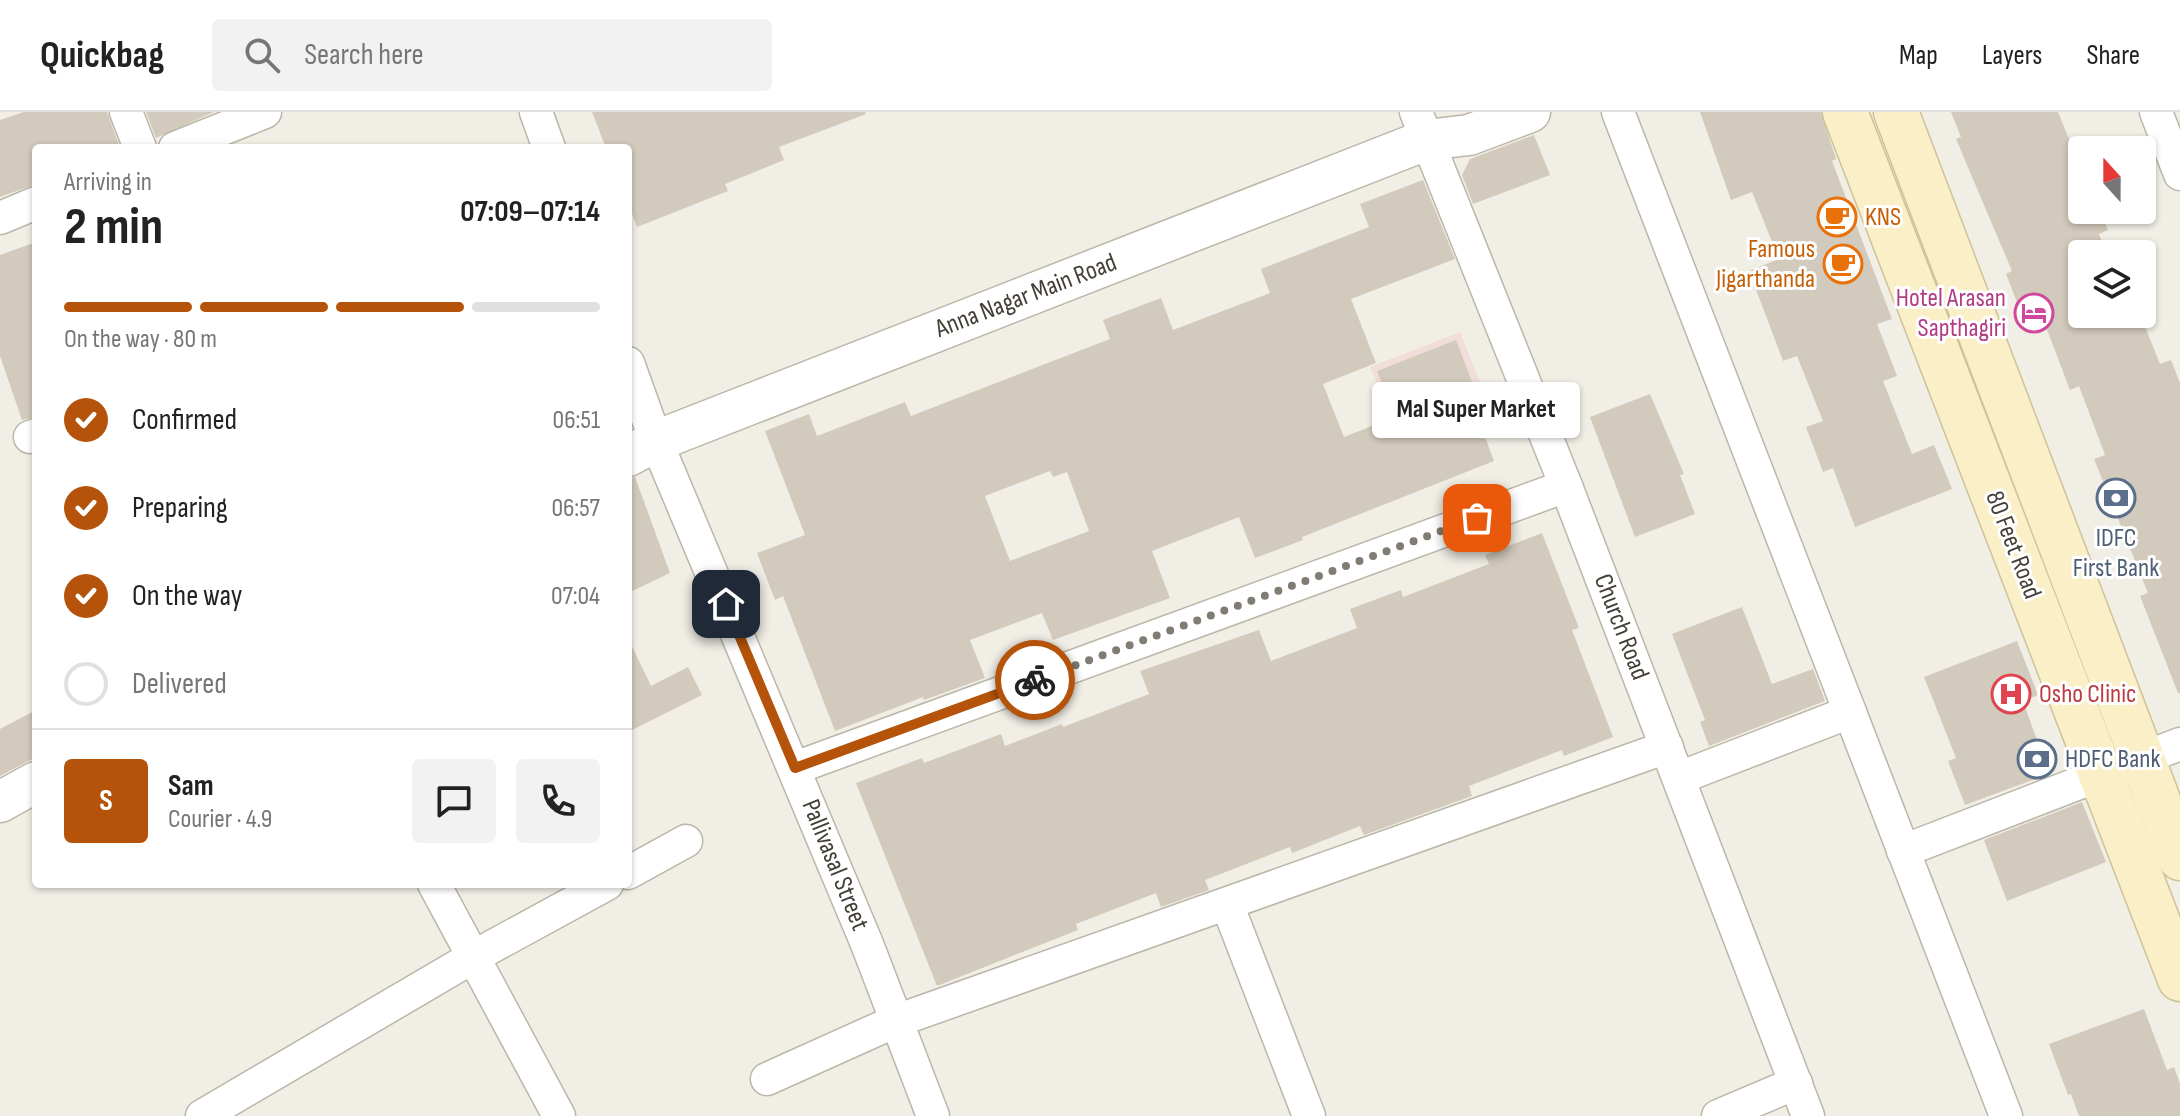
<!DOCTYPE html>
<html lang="en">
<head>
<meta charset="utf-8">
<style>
  body { margin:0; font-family:"Sofia Sans Condensed",sans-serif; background:#f2f2f2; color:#222; height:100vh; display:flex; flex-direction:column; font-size:30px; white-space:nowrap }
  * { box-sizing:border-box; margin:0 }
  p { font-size:26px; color:#767676 }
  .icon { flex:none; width:44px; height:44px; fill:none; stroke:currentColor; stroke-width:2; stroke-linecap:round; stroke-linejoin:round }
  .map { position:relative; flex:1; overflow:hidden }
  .sheet { position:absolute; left:32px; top:32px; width:600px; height:744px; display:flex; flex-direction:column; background:#fff; border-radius:8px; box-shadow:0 2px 6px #0004 }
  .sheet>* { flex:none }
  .needle { width:52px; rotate:339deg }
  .controls { position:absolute; left:2068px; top:24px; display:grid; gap:16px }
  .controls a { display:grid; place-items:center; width:88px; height:88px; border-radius:8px; background:#fff; box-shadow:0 2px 6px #0004; font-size:40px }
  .pin { position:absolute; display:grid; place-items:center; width:68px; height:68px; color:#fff; margin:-34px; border-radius:16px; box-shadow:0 4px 12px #0006 }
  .courier { position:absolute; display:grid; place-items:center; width:80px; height:80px; margin:-40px; border:6px solid #b45309; border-radius:50%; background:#fff; color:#222; box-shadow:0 2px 10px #0007 }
  .bubble { position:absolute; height:56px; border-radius:8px; background:#fff; box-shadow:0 2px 6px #0004; font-size:26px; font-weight:700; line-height:56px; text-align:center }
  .summary em { font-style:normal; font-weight:700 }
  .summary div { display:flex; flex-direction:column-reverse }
  .summary { display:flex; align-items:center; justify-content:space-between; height:136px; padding:0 32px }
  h1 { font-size:52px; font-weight:700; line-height:60px }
  .bar { display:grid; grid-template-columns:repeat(4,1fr); gap:12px 8px; align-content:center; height:96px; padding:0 32px }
  .bar i { height:10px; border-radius:6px; background:#e0e0e0 }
  .bar .on { background:#b45309 }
  .bar p { grid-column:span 4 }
  .line { display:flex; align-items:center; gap:20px; padding:0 32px; border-top:2px solid #e0e0e0 }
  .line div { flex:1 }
  .round { display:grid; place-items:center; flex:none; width:84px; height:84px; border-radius:8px; background:#f2f2f2 }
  ol { padding:0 32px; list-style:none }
  li { display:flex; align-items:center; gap:24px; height:88px }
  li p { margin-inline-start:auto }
  li .icon { padding:8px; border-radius:50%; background:#b45309; color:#fff; stroke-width:4 }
  li:last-child { color:#767676 }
  li i { width:44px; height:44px; border:4px solid #e0e0e0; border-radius:50% }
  header { display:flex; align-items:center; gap:48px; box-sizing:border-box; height:112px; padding:0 40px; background:#fff; border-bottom:2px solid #e0e0e0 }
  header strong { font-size:38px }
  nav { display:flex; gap:44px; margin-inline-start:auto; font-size:28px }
  .search { width:560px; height:72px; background:#f2f2f2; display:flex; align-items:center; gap:20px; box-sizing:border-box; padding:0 28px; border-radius:8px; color:#767676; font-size:30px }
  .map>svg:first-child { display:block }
  .medical { fill:#f1deda }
  .building { fill:#d2cabc; fill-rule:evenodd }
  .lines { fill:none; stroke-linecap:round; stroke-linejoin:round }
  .minor-casing { stroke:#bcb6a9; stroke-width:35 }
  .tertiary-casing { stroke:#bcb6a9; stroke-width:43 }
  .secondary-casing { stroke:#cec298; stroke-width:47 }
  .minor { stroke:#fff; stroke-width:32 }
  .tertiary { stroke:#fff; stroke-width:40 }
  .secondary { stroke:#faefc7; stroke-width:44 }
  .done { stroke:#807c74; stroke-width:8; stroke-dasharray:0 14.4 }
  .route { stroke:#b45309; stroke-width:10 }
  .labels { text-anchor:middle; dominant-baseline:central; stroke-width:6; stroke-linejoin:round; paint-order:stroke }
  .food-label { font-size:26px; fill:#c56008; stroke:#fff; text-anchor:start }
  .street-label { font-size:26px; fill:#433f36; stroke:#fff }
  .hotel-label { font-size:26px; fill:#b23c85; stroke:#fff; text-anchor:end }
  .service-label { font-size:26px; fill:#4e5e75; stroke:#fff }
  .health-label { font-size:26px; fill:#be3a42; stroke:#fff; text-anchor:start }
</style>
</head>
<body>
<header>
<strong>Quickbag</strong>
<div class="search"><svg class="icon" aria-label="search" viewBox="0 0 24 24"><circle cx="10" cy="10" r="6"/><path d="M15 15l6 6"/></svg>Search here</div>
<nav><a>Map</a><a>Layers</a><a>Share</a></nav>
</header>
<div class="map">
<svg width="2180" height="1004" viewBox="0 0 2180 1004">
  <rect width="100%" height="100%" fill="#f1eee6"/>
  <!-- medical -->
  <path class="medical" d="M1460,220L1488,290L1398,325L1370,255Z"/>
  <!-- building -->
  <g class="building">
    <path d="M24,0H107L120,36H36V72L0,85V8Z"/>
    <path d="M146,0H214L156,26Z"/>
    <path d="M592,0H865L866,2L779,35L784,48L725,72L728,79L637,115L628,91V36H606Z"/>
    <path d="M1700,0H1821L1836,47L1832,49L1892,207L1877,212L1897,264L1883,269L1912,342L1934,333L1952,377L1855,415L1833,356L1823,360L1806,315L1823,309L1797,244L1783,249L1749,159L1779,147L1752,80L1731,88Z"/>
    <path d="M1951,0H2058L2082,59V98H2100L2108,118L2099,122L2106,142H2082V202H2140L2160,252L2171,248L2180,271V581H2178L2140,484L2148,481L2094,347L2105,343L2079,274L2070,278L2046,215L2029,221L2006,162L2012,159L1956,27L1961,25Z"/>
    <path d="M1534,23L1550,63L1473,92L1462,63L1470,47Z"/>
    <path d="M1423,68L1455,147L1351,187L1376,251L1323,272L1344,325L1395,305L1377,259L1456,228L1479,288L1472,290L1494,349L1302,425L1303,428L1255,446L1239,405L1152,439L1170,486L1053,528L1042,501L970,528L985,566L924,588L923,585L835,619L783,484L775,488L757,441L805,423L765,319L809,302L817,324L905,290L911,304L1110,227L1103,208L1161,186L1173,218L1270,181L1261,157L1369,115L1360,92ZM1050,359L1053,365L1067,360L1089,419L1010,449L985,384Z"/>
    <path d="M36,130V305L22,308L0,244V143Z"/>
    <path d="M1650,282L1684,362L1680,363L1695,402L1635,425L1590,305Z"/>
    <path d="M635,365L670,461L628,481V367Z"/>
    <path d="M1542,421L1579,516L1572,518L1613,625L1564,644L1562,638L1469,674L1472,684L1364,723L1360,714L1292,741L1290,735L1205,768L1209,778L1161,795L1156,781L1076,812L1078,818L937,874L856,671L922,646L924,651L1001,622L1005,634L1062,612L1063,615L1149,582L1140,559L1259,518L1271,549L1357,516L1350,497L1401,478L1403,485L1489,452L1485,443Z"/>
    <path d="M1742,495L1772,572L1813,557L1825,589L1709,634L1700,610L1705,608L1672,522Z"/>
    <path d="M628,526L651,574L688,555L702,583L628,620Z"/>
    <path d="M2017,529L2038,583L2023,589L2049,662L1965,693L1948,649L1956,646L1924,565Z"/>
    <path d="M36,598V645L0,664V617Z"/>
    <path d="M2082,690L2106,750L2007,789L1984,728Z"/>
    <path d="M2144,897L2167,958L2174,955L2180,972V1004H2079L2071,982L2068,983L2049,932Z"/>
  </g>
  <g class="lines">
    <!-- minor casing -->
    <g class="minor-casing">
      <g id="minor">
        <path d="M126,0L140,36"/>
        <path d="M536,0L549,36"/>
        <path d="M1416,0L1566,374L1808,1004"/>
        <path d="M1618,0L2006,1004"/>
        <path d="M2156,0L2180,62"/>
        <path d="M175,36L265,0"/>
        <path d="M0,106L36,91"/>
        <path d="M628,251L656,329L867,832L933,1004"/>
        <path d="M30,325L36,323"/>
        <path d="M795,656L1566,374"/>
        <path d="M1679,666L1850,600"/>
        <path d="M1903,739L2180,632"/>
        <path d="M628,761L686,729"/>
        <path d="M434,772L559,1004"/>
        <path d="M1227,792L1309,1004"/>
        <path d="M767,967L896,909L1667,635"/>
        <path d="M202,1004L473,845L607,772"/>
        <path d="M1718,1004L1796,971"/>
      </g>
    </g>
    <!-- tertiary casing -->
    <g class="tertiary-casing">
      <g id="tertiary">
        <path d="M628,344L656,329L1426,28L1469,23L1530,0"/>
        <path d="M0,690L36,670"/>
      </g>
    </g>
    <!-- secondary casing -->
    <g class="secondary-casing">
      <g id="secondary">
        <path d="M1845,0L2180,867"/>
        <path d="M1896,0L2180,746"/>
      </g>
    </g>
    <!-- minor -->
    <use href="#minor" class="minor"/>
    <!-- tertiary -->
    <use href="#tertiary" class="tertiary"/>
    <!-- secondary -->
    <use href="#secondary" class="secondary"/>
  </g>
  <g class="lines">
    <!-- done -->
    <path class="done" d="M1035,568L1477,406"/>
    <!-- route -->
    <path class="route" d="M726,492L795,656L1035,568"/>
  </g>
  <!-- icons -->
  <defs>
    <g id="cafe-ring" transform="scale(2)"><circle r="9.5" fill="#fff" stroke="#e8710a" stroke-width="1.5"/><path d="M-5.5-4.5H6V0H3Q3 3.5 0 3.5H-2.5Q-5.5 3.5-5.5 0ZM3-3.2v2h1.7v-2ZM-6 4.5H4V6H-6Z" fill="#e8710a"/></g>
    <g id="hotel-ring" transform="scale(2)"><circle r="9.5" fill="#fff" stroke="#d1479c" stroke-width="1.5"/><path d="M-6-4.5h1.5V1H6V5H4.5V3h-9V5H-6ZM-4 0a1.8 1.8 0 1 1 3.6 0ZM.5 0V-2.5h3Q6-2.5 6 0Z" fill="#d1479c"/></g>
    <g id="bank-ring" transform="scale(2)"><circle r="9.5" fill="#fff" stroke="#5c6f8a" stroke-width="1.5"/><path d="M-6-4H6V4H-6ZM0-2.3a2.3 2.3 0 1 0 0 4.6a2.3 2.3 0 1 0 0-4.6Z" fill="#5c6f8a"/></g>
    <g id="hospital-ring" transform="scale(2)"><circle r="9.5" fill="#fff" stroke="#e0444e" stroke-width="1.5"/><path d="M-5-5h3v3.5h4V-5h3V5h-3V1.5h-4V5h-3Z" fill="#e0444e"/></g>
  </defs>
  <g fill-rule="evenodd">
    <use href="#cafe-ring" x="1837" y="105"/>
    <use href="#cafe-ring" x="1843" y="152"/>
    <use href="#hotel-ring" x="2034" y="201"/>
    <use href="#bank-ring" x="2116" y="386"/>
    <use href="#hospital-ring" x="2011" y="582"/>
    <use href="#bank-ring" x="2037" y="647"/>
  </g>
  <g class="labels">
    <!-- food labels -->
    <g class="food-label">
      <text x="1865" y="105">KNS</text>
      <text x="1815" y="137" text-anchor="end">Famous<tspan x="1815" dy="30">Jigarthanda</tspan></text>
    </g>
    <!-- street labels -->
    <g class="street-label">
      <text transform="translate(1026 184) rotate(-21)">Anna Nagar Main Road</text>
      <text transform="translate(2013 433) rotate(69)">80 Feet Road</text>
      <text transform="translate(1621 515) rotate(69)">Church Road</text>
      <text transform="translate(835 753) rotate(68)">Pallivasal Street</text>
    </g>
    <!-- hotel labels -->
    <g class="hotel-label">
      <text x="2006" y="186">Hotel Arasan<tspan x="2006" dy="30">Sapthagiri</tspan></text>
    </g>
    <!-- service labels -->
    <g class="service-label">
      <text x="2116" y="426">IDFC<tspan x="2116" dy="30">First Bank</tspan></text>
      <text x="2065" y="647" text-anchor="start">HDFC Bank</text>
    </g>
    <!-- health labels -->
    <g class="health-label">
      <text x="2039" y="582">Osho Clinic</text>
    </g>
  </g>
</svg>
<div class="controls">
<a><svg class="needle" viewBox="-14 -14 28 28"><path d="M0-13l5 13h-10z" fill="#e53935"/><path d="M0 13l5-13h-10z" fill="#767676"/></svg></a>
<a><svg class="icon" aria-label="layers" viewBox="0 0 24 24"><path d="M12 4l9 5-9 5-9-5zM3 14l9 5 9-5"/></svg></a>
</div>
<div class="pin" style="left:1477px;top:406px;background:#ea580c"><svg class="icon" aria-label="bag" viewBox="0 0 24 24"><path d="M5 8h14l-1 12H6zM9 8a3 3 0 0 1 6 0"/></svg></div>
<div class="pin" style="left:726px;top:492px;background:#1f2937"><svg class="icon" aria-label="home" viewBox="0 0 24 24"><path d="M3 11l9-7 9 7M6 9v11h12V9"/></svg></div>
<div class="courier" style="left:1035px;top:568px"><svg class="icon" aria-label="bike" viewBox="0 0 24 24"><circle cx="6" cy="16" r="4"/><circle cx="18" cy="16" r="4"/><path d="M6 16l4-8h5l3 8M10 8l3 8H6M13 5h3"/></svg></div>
<div class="bubble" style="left:1372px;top:270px;width:208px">Mal Super Market</div>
<section class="sheet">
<div class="summary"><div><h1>2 min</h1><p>Arriving in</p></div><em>07:09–07:14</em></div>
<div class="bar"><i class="on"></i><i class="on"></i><i class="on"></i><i></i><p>On the way · 80 m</p></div>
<ol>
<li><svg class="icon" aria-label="check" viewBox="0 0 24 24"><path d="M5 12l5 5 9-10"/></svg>Confirmed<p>06:51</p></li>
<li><svg class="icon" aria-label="check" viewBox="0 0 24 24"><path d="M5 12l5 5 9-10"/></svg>Preparing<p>06:57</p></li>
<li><svg class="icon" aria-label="check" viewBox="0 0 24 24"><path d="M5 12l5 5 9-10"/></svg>On the way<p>07:04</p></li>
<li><i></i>Delivered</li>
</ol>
<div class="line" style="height:144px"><b class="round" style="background:#b45309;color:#fff">S</b><div><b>Sam</b><p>Courier · 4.9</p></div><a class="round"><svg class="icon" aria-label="chat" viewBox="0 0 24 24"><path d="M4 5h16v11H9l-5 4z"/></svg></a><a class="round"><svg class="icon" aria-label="phone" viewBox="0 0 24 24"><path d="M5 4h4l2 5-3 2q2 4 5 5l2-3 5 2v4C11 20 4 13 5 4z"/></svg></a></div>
</section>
</div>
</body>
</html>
